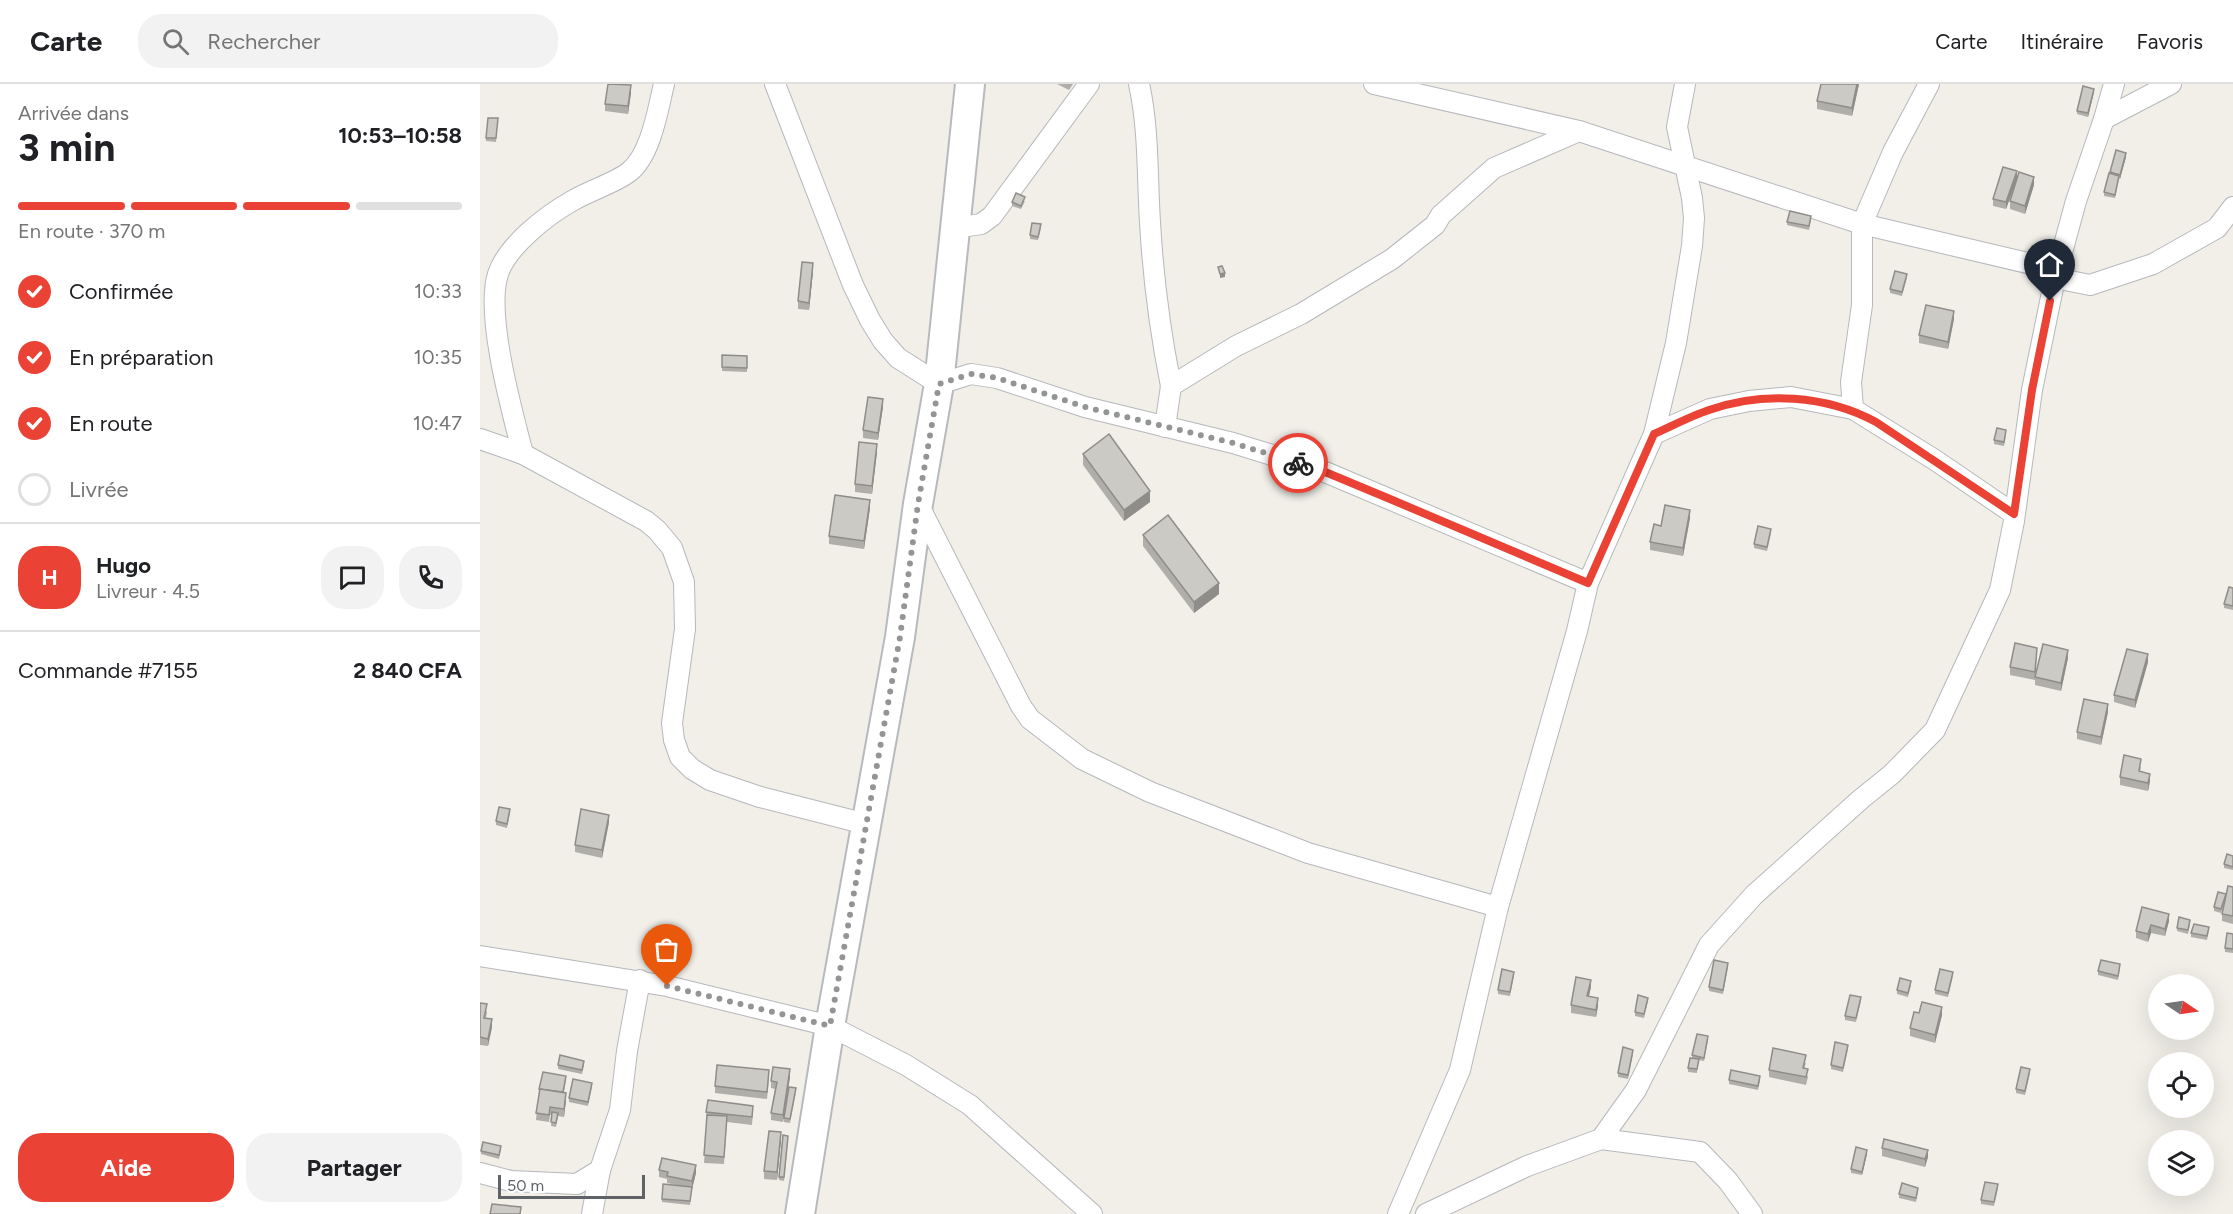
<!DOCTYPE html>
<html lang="fr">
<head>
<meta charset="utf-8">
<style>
  body { margin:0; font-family:Figtree,sans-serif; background:#f2f2f2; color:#202124; height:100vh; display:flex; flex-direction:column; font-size:22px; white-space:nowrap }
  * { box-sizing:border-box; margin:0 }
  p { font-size:20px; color:#757577 }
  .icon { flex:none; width:33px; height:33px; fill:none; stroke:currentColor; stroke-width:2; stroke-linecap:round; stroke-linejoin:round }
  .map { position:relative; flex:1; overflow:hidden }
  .panel { display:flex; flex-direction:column; background:#fff; width:480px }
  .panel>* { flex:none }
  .needle { width:39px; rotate:103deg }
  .buttons { position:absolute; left:1668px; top:890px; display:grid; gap:12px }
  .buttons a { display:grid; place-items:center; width:66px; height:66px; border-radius:50%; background:#fff; box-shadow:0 6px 24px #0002; font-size:30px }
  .scale { position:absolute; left:18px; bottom:15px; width:147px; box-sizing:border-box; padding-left:6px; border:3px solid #5f6368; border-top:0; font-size:16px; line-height:21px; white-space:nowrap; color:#5f6368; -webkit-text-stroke:4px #fff; paint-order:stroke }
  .pin { position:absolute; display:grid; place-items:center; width:51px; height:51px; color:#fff; margin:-62px -26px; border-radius:50% 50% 50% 0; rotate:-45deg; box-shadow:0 0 6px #0007 }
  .pin .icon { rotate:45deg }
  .courier { position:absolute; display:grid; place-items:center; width:60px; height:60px; margin:-30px; border:4px solid #ea4335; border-radius:50%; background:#fff; color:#222; box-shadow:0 2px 8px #0007 }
  .summary em { font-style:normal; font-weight:700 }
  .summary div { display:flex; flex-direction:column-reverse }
  .summary { display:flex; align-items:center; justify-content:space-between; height:102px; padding:0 18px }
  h1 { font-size:39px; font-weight:700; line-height:45px }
  .bar { display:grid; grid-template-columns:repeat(4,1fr); gap:9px 6px; align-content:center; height:72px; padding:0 18px }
  .bar i { height:8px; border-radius:4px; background:#e0e0e0 }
  .bar .selected { background:#ea4335 }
  .bar p { grid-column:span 4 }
  .line { display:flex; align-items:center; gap:15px; padding:0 18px; border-top:2px solid #e0e0e0 }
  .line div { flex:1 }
  .round { display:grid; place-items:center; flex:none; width:63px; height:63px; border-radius:24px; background:#f2f2f2 }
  ol { padding:0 18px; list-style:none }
  li { display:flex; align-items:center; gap:18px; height:66px }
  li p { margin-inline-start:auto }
  li .icon { padding:6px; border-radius:50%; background:#ea4335; color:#fff; stroke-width:4 }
  li:last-child { color:#757577 }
  li i { width:33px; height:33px; border:3px solid #e0e0e0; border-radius:50% }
  .cta { display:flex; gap:12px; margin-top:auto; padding:12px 18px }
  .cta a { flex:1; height:69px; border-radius:24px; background:#ea4335; color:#fff; font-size:24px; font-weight:700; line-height:69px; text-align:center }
  .cta a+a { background:#f2f2f2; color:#202124 }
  header { display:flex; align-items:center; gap:36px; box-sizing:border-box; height:84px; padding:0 30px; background:#fff; border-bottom:2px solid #e0e0e0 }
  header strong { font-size:28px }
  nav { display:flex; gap:33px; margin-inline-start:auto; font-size:21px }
  .search { width:420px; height:54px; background:#f2f2f2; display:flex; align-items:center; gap:15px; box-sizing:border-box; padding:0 21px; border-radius:24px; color:#757577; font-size:22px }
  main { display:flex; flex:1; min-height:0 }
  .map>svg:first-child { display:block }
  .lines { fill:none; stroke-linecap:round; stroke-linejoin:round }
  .street-casing { stroke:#b5b8bc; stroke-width:22 }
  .secondary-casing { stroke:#b6babf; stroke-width:32 }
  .street { stroke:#fff; stroke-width:20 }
  .secondary { stroke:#fff; stroke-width:28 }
  .wall { fill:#afaea9 }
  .shaded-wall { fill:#8f8d8a }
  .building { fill:#cccac5; stroke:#8f8d8a; stroke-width:1.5 }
  .done { stroke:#929495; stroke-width:6; stroke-dasharray:0 10.8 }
  .route { stroke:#ea4335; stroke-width:8 }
</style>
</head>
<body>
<header>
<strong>Carte</strong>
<div class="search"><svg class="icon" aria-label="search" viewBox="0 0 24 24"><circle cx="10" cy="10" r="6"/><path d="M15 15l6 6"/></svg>Rechercher</div>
<nav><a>Carte</a><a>Itinéraire</a><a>Favoris</a></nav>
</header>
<main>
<section class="panel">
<div class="summary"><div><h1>3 min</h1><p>Arrivée dans</p></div><em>10:53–10:58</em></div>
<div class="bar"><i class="selected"></i><i class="selected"></i><i class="selected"></i><i></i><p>En route · 370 m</p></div>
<ol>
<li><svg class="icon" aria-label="check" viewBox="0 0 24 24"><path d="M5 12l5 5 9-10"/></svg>Confirmée<p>10:33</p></li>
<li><svg class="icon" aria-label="check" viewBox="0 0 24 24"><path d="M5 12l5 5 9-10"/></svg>En préparation<p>10:35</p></li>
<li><svg class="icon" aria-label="check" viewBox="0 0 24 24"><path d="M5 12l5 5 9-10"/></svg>En route<p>10:47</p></li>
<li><i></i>Livrée</li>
</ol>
<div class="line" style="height:108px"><b class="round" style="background:#ea4335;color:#fff">H</b><div><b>Hugo</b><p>Livreur · 4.5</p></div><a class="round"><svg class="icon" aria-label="chat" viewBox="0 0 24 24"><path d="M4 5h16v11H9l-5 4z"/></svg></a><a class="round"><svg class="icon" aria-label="phone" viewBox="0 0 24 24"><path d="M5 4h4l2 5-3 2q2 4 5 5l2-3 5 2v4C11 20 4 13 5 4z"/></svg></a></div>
<div class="line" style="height:78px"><div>Commande #7155</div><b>2 840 CFA</b></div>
<div class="cta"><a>Aide</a><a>Partager</a></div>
</section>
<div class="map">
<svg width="1753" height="1130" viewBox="0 0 1753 1130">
  <rect width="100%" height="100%" fill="#f1efe8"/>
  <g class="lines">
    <!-- street casing -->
    <g class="street-casing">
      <g id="street">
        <path d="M295,0L373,201L390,236L403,257L418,274L459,300L491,290L517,294L605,323L753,359L838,385L1108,499"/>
        <path d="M659,0C669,45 667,92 670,138C673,193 680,247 691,302"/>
        <path d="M894,0L1099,47"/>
        <path d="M1449,0L1413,68L1382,140V221L1371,298L1373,325L1455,376L1534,430"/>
        <path d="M1624,35L1691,0"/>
        <path d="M475,144L501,140L512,132L609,0"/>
        <path d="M1575,194L1610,201L1673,180L1737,144L1753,123"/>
        <path d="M685,343L691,302L756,262L821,230L912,175L955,141L961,131L1014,84L1099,47L1382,140L1577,186"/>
        <path d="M1174,350L1230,325L1269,317L1311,313L1373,325"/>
        <path d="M0,355L43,370L166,437L177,446L192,464L204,498L205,545L192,639L194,656L200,673L212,685L230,696L280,713L386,740"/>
        <path d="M43,370C32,327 5,231 18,190C27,162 67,131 92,117C108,107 135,99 149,88C171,71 178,25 184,0"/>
        <path d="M438,420L541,622L550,635L602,675L670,708L828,769L1018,823"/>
        <path d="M0,872L187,902L350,942L426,981L490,1021L612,1130"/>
        <path d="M1121,1055L1220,1068L1248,1097L1272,1130"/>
        <path d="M0,1089L31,1097L97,1100L120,1086L140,1026L147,967L160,896"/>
        <path d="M112,1130L120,1086"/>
        <path d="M918,1130L980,986L1018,823L1097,547L1108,499L1174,350L1196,259L1212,162L1214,134L1212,114L1197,43L1205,0"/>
        <path d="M946,1130L1047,1082L1121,1055L1156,1006L1229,861L1274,811L1381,715L1412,690L1455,646L1520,506L1534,437L1552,306L1575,194L1596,117L1624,35L1634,0"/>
      </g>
    </g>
    <!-- secondary casing -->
    <g class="secondary-casing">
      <path id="secondary" d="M320,1130L350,942L420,553L438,420L459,300L490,0"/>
    </g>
    <!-- street -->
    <use href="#street" class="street"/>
    <!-- secondary -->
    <use href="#secondary" class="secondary"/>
  </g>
  <!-- wall -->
  <g class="wall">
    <path d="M577,0H593L589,6Z"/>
    <path d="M1379,0L1372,32L1337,25V17Z"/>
    <path d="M1614,8L1608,33L1597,30V27Z"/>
    <path d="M151,9L148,30L125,27V20Z"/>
    <path d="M18,34L16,58L6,57V54Z"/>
    <path d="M1646,73L1640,95L1639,94L1635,114L1624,112V108L1630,88Z"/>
    <path d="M1537,95L1526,125L1513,122V115Z"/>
    <path d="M1554,101L1545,130L1530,125V117Z"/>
    <path d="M545,117L541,125L532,122V118Z"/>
    <path d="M1331,136L1329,146L1307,141V138Z"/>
    <path d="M561,144L558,156L550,155V151Z"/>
    <path d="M333,187L329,226L318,225V217Z"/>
    <path d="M1427,194L1422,212L1410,209V205Z"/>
    <path d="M1474,235L1468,265L1439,259V251Z"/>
    <path d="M267,272V288L242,287V283Z"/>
    <path d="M403,323L398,356L383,354V346Z"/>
    <path d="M1526,350L1524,362L1514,360V356Z"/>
    <path d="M397,368L392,410L375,408V400Z"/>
    <path d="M603,370L670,418L644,437L603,381Z"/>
    <path d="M390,424L384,465L349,460V452Z"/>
    <path d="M1210,434L1203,472L1170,466V458L1181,442Z"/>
    <path d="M1291,449L1287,467L1274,464V460Z"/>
    <path d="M663,451L739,510L714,529L663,462Z"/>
    <path d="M1753,504V526L1744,524V520Z"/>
    <path d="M1557,571L1555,593L1588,574L1581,607L1555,601V594V596L1530,591V583Z"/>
    <path d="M1668,578L1655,624L1634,618V611Z"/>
    <path d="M1628,628L1621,661L1597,655V648Z"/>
    <path d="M1661,683L1660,687L1670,697L1668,707L1640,701V693Z"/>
    <path d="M30,729L27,744L16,741V737Z"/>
    <path d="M129,738L122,774L95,768V761Z"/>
    <path d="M1753,772V786L1744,784V780Z"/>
    <path d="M1753,803V840L1742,837V830L1744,820L1741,829L1734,827V823Z"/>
    <path d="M1662,823L1689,837L1685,852L1671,849L1668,858L1656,854V847Z"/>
    <path d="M1710,840L1708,850L1697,847V844Z"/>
    <path d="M1729,846L1727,856L1711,853V849Z"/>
    <path d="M1753,850V869L1745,868V864Z"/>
    <path d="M1248,883L1243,910L1229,907V903Z"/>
    <path d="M1640,884L1638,896L1618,891V887Z"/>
    <path d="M1034,891L1030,912L1018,910V906Z"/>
    <path d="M1473,892L1468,913L1455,910V906Z"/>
    <path d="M1431,901L1428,913L1417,910V906Z"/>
    <path d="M1111,903L1109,912L1118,922L1116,933L1091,929V921Z"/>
    <path d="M1168,917L1164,934L1155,932V928Z"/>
    <path d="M1381,917L1376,938L1365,936V932Z"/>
    <path d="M0,919L7,928L6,934L12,943L8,962L0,961Z"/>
    <path d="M1439,929L1462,931L1455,959L1430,952V944Z"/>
    <path d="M1228,956L1224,977L1219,976L1217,989L1208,988V984L1212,974V971Z"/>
    <path d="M1368,965L1363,988L1351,985V981Z"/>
    <path d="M1153,970L1148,995L1138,993V989Z"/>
    <path d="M1326,979L1324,985L1328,993L1326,1001L1289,993V986Z"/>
    <path d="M78,981H104L102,990L78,985Z"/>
    <path d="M1550,989L1545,1011L1536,1009V1005Z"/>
    <path d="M310,993L303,1038L291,1036V1029L295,1005L291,1004V997Z"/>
    <path d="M289,994L287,1015L235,1009V1002Z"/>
    <path d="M86,996L84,1008L86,1016L84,1033L78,1032L76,1043L71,1042L72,1031H70L69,1038L56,1036L59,1005Z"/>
    <path d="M1249,996H1280L1278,1006L1249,1000Z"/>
    <path d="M112,1003L108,1022L89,1018V1014Z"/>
    <path d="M316,1008L310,1039L304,1038V1034Z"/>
    <path d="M226,1028L273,1029L272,1041L247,1038L244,1080L224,1079L227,1035Z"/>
    <path d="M301,1056L297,1096L284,1095V1087Z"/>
    <path d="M308,1056L304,1097L299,1096V1093Z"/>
    <path d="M1402,1064L1448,1073L1445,1083L1402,1072Z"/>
    <path d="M21,1065L19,1075L1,1070V1067Z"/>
    <path d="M1387,1070L1382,1091L1371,1089V1085Z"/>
    <path d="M179,1086L216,1089L212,1105L210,1121L182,1118V1115L201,1102L187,1099V1095L179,1093Z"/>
    <path d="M1518,1104L1514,1122L1501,1120V1116Z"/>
    <path d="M1438,1107L1436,1118L1419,1114V1110Z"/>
  </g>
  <!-- shaded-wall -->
  <g class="shaded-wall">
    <path d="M1377,0H1379L1372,32V24Z"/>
    <path d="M151,1V9L148,30V22Z"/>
    <path d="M1614,5V8L1608,33V29Z"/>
    <path d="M1646,69V73L1640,95V91Z"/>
    <path d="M1537,87V95L1526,125V118Z"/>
    <path d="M1554,93V101L1545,130V122Z"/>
    <path d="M333,179V187L329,226V219Z"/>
    <path d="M745,189V193L740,194V190Z"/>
    <path d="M1474,227V235L1468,265V258Z"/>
    <path d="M403,315V323L398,356V349Z"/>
    <path d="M397,360V368L392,410V402Z"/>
    <path d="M670,407V418L644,437V426Z"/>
    <path d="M390,416V424L384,465V457Z"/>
    <path d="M1210,426V434L1203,472V464Z"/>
    <path d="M739,499V510L714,529V518Z"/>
    <path d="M1588,566V574L1581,607V599Z"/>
    <path d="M1668,570V578L1655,624V616Z"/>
    <path d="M1628,620V628L1621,661V653Z"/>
    <path d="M1670,690V697L1668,707V699Z"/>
    <path d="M129,731V738L122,774V766Z"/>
    <path d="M1689,830V837L1685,852V845Z"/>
    <path d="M1671,841V849L1668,858V850Z"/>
    <path d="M1111,896V903L1107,920V912Z"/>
    <path d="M1118,914V922L1116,933V926Z"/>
    <path d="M1462,923V931L1455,959V951Z"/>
    <path d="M12,935V943L8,962V955Z"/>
    <path d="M310,985V993L303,1038V1031Z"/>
    <path d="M86,1009V1016L84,1033V1025Z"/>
    <path d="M301,1048V1056L297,1096V1088Z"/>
    <path d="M1387,1066V1070L1382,1091V1088Z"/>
    <path d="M1448,1066V1073L1445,1083V1075Z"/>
    <path d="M216,1081V1089L212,1105V1097Z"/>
  </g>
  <!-- building -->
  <g class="building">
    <path d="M128,0L151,1L148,22L125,20Z"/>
    <path d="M1341,0H1377L1372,24L1337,17Z"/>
    <path d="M1603,2L1614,5L1608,29L1597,27Z"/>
    <path d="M8,34H18L16,54H6Z"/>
    <path d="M1636,66L1646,69L1640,91L1630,88Z"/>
    <path d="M1523,83L1537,87L1526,118L1513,115Z"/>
    <path d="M1539,88L1554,93L1545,122L1530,117Z"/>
    <path d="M1629,89L1639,92L1635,111L1624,108Z"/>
    <path d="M536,109L545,113L541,122L532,118Z"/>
    <path d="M1310,127L1331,132L1329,142L1307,138Z"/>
    <path d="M552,139L561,140L558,153L550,151Z"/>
    <path d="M322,178L333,179L329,219L318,217Z"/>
    <path d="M742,182L745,189L740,190L738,183Z"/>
    <path d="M1415,187L1427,190L1422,208L1410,205Z"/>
    <path d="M1446,221L1474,227L1468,258L1439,251Z"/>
    <path d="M242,271L267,272V284L242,283Z"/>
    <path d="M388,313L403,315L398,349L383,346Z"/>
    <path d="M1517,344L1526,346L1524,358L1514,356Z"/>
    <path d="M629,350L670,407L644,426L603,370Z"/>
    <path d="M379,358L397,360L392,402L375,400Z"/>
    <path d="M355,411L390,416L384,457L349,452Z"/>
    <path d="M1185,421L1210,426L1203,464L1170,458L1174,440L1181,442Z"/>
    <path d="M688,431L739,499L714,518L663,451Z"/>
    <path d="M1278,442L1291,445L1287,463L1274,460Z"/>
    <path d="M1749,503L1753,504V522L1744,520Z"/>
    <path d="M1535,559L1557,564L1555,588L1530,583Z"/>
    <path d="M1563,560L1588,566L1581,599L1555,593Z"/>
    <path d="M1647,565L1668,570L1655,616L1634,611Z"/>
    <path d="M1604,615L1628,620L1621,653L1597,648Z"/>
    <path d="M1644,671L1661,675L1659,687L1670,690L1668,699L1640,693Z"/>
    <path d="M19,723L30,725L27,740L16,737Z"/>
    <path d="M101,725L129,731L122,766L95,761Z"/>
    <path d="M1747,770L1753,772V783L1744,780Z"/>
    <path d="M1748,802L1753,803V832L1742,830Z"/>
    <path d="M1738,808L1746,810L1741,825L1734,823Z"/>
    <path d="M1662,823L1689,830L1685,845L1671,841L1668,850L1656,847Z"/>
    <path d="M1699,833L1710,836L1708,846L1697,844Z"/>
    <path d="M1714,840L1729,843L1727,852L1711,849Z"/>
    <path d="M1747,849L1753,850V865L1745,864Z"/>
    <path d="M1234,876L1248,879L1243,906L1229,903Z"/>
    <path d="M1621,876L1640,880L1638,892L1618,887Z"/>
    <path d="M1022,885L1034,888L1030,908L1018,906Z"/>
    <path d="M1460,885L1473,888L1468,909L1455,906Z"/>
    <path d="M1096,893L1111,896L1107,912L1118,914L1116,926L1091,921Z"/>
    <path d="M1420,894L1431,897L1428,909L1417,906Z"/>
    <path d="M1158,911L1168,914L1164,930L1155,928Z"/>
    <path d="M1370,911L1381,913L1376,934L1365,932Z"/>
    <path d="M1442,918L1462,923L1455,951L1430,944L1434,928L1439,929Z"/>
    <path d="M0,919L7,920L4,934L12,935L8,955L0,953Z"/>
    <path d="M1217,950L1228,952L1224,974L1212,971Z"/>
    <path d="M1355,958L1368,961L1363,984L1351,981Z"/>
    <path d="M1143,963L1153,966L1148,991L1138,989Z"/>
    <path d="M1293,964L1326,971L1323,984L1328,985L1326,993L1289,986Z"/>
    <path d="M80,971L104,977L102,986L78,981Z"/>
    <path d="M1210,974L1219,975L1217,985L1208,984Z"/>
    <path d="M237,981L289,986L287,1008L235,1002Z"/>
    <path d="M293,983L310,985L303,1031L291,1029L297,998L291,997Z"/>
    <path d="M1541,983L1550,985L1545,1007L1536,1005Z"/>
    <path d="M1251,986L1280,992L1278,1002L1249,996Z"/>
    <path d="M63,988L86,992L83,1008L59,1005Z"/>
    <path d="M93,995L112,999L108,1018L89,1014Z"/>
    <path d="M309,1003L316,1004L310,1035L304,1034Z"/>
    <path d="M60,1005L86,1009L84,1025L70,1023L69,1031L56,1029Z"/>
    <path d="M228,1016L273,1022L272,1033L226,1028Z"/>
    <path d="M72,1028L78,1029L76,1039L71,1038Z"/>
    <path d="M227,1031L247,1032L244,1073L224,1071Z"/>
    <path d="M289,1047L301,1048L297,1088L284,1087Z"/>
    <path d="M303,1051L308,1052L304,1093H299Z"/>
    <path d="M1404,1055L1448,1066L1445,1075L1402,1064Z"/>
    <path d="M3,1058L21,1062L19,1071L1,1067Z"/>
    <path d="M1376,1063L1387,1066L1382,1088L1371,1085Z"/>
    <path d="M182,1074L216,1081L212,1097L187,1092L188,1088L179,1086Z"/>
    <path d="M1505,1098L1518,1100L1514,1118L1501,1116Z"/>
    <path d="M1422,1099L1438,1104L1436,1114L1419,1110Z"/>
    <path d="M183,1100L212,1103L210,1117L182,1115Z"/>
    <path d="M12,1120L41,1123L40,1130H10Z"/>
  </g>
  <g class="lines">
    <!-- done -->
    <path class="done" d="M187,902L350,942L420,553L438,420L459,300L491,290L517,294L605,323L753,359L818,379"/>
    <!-- route -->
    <path class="route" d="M818,379L838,385L910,415L1108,499L1174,350C1192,342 1211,332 1229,326C1283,307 1346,311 1396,338L1534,430L1552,306L1570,217"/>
  </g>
</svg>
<div class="buttons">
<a><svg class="needle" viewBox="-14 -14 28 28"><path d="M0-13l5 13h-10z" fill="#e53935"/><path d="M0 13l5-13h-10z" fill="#757577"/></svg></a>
<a><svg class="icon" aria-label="locate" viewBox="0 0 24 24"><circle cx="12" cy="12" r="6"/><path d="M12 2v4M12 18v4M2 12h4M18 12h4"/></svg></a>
<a><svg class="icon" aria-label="layers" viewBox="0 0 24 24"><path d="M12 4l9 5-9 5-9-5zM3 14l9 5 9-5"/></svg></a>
</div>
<div class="scale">50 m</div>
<div class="pin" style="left:187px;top:902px;background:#ea580c"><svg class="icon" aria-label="bag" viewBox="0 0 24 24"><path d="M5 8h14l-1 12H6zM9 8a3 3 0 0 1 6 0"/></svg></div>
<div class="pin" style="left:1570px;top:217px;background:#1f2937"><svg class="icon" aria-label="home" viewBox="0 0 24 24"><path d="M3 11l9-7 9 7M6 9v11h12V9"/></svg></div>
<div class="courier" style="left:818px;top:379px"><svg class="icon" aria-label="bike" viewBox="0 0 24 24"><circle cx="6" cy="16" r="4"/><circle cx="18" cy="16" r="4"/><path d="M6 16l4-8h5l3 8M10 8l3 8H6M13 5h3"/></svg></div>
</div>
</main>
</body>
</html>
